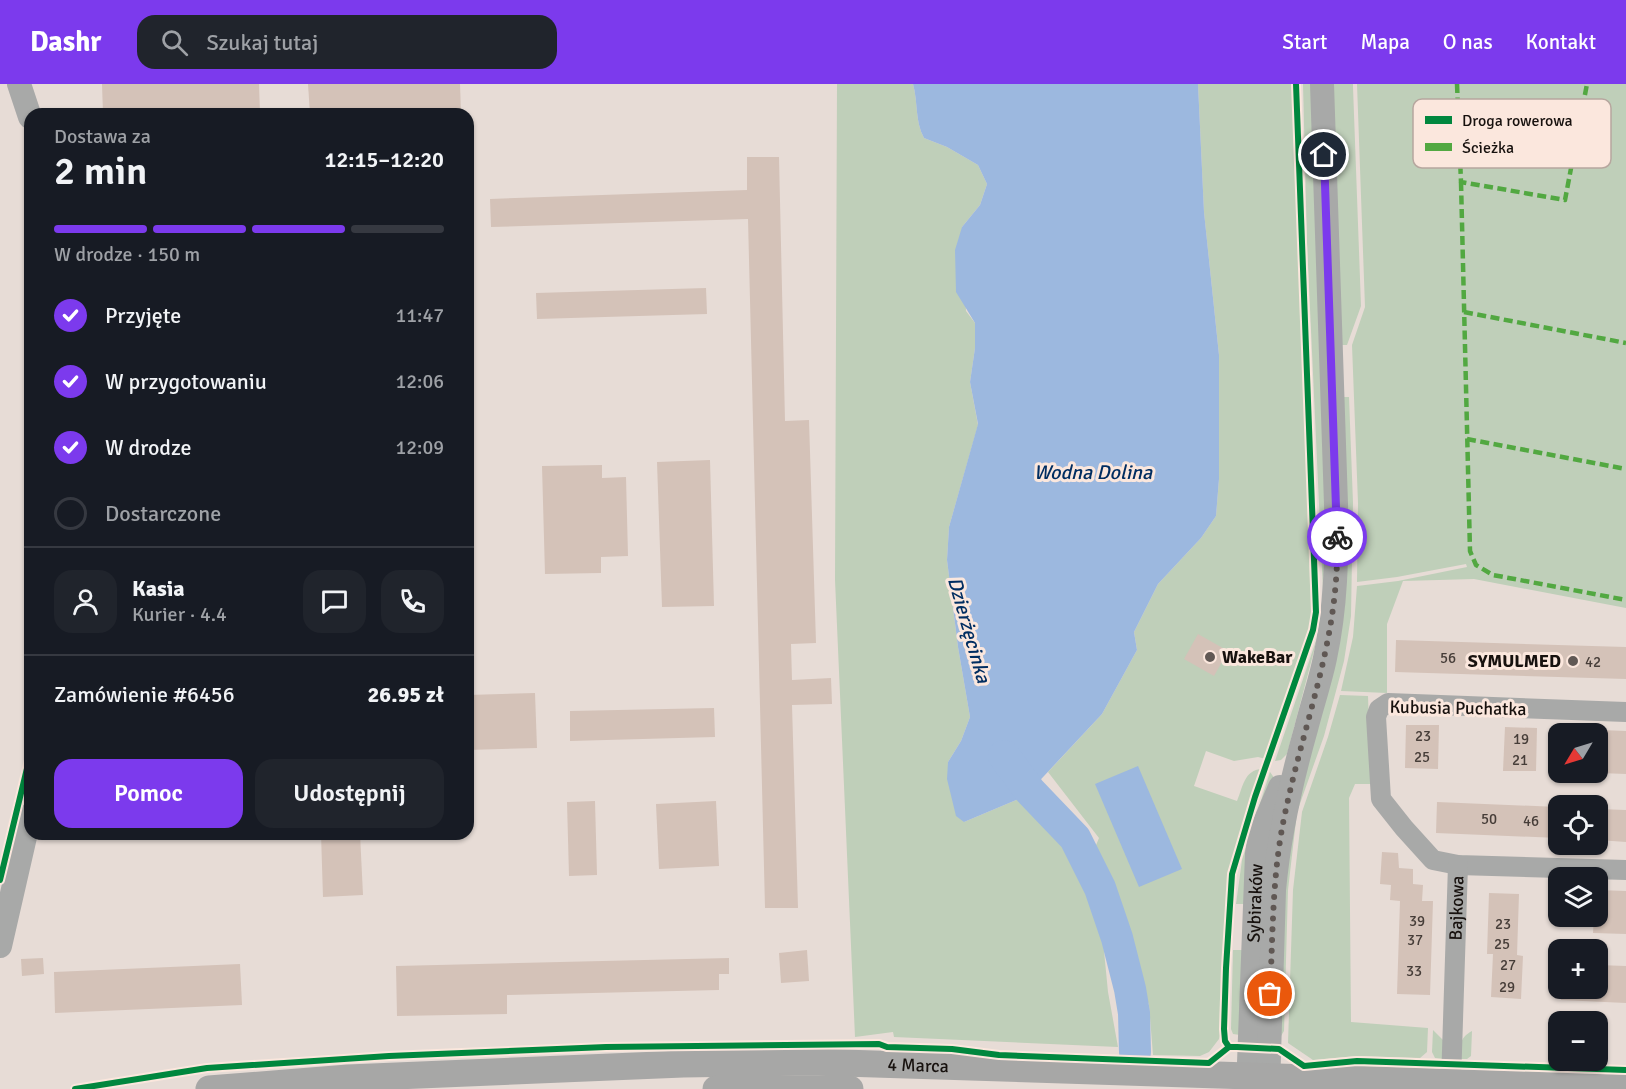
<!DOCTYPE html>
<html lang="pl">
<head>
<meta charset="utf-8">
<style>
  body { margin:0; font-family:Signika,sans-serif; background:#20242c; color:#f1f3f6; height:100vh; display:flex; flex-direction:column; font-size:22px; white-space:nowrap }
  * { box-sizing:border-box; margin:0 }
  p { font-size:20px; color:#9ea1a6 }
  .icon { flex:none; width:33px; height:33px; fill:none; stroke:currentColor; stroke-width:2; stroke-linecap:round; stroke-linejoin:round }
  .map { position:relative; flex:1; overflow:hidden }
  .sheet { position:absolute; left:24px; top:24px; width:450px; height:732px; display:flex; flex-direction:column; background:#171b24; border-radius:18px; box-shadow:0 2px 4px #0004 }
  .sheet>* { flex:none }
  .needle { width:39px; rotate:232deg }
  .fabs { position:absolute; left:1548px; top:639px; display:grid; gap:12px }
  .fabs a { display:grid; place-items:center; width:60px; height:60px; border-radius:12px; background:#171b24; box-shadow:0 2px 4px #0004; font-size:30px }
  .pin { position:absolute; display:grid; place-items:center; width:51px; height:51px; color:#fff; margin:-26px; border:3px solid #fff; border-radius:50%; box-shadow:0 2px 6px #0007 }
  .courier { position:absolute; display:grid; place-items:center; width:60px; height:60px; margin:-30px; border:4px solid #7c3aed; border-radius:50%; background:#fff; color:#222; box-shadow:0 2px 8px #0007 }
  .overview em { font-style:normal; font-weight:600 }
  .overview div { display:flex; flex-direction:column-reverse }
  .overview { display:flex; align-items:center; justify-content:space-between; height:102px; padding:0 30px }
  h1 { font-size:39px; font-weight:600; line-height:45px }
  .bar { display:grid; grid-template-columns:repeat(4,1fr); gap:9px 6px; align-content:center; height:72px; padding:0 30px }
  .bar i { height:8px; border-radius:4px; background:#363941 }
  .bar .on { background:#7c3aed }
  .bar p { grid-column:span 4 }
  .line { display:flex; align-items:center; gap:15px; padding:0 30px; border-top:2px solid #363941 }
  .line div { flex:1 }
  .round { display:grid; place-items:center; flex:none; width:63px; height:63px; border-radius:18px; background:#20242c }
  ol { padding:0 30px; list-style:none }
  li { display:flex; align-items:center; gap:18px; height:66px }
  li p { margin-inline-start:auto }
  li .icon { padding:6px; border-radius:50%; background:#7c3aed; color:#fff; stroke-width:4 }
  li:last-child { color:#9ea1a6 }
  li i { width:33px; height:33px; border:3px solid #363941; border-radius:50% }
  .action { display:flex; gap:12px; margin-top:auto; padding:12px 30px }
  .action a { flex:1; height:69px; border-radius:18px; background:#7c3aed; color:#fff; font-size:24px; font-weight:600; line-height:69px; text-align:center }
  .action a+a { background:#20242c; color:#f1f3f6 }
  header { display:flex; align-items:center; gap:36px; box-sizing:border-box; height:84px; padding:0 30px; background:#7c3aed; color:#fff }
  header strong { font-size:28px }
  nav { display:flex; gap:33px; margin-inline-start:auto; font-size:21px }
  .search { width:420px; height:54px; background:#20242c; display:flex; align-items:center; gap:15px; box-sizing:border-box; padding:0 21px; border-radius:18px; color:#9ea1a6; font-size:22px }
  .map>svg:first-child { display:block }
  .green { fill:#bfcfb9 }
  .water { fill:#9cb8df }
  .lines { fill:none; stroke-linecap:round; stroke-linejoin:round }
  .river { stroke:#9cb8df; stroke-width:32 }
  .building { fill:#d4c2b8 }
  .minor { stroke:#a8a9a8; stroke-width:20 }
  .tertiary { stroke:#a8a9a8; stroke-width:24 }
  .secondary { stroke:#a7a7a6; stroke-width:27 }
  .quiet { stroke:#52a841; stroke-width:4.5; stroke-dasharray:9 4.5; stroke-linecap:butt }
  .cycleway-casing { stroke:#fbe7dd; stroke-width:10 }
  .cycleway { stroke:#00873e; stroke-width:6 }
  .done { stroke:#605854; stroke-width:6; stroke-dasharray:0 10.8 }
  .route { stroke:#7c3aed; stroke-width:8 }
  .poi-dot { fill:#605854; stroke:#fbe7dd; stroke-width:2 }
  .labels { text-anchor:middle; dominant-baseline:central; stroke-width:6; stroke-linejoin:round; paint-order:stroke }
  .number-label { font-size:15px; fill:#463d38 }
  .poi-label { font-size:18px; font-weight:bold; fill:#17110e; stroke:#fbe7dd; text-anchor:start }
  .street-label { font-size:18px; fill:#17110e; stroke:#fbe7dd }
  .water-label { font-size:20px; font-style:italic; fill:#002d61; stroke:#fbe7dd }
  .key { fill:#fbe7dd; stroke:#b7a79f; stroke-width:1.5 }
  .key-label { font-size:16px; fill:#17110e }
</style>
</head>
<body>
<header>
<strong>Dashr</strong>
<div class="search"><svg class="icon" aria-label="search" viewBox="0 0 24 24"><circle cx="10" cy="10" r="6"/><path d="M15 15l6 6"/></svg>Szukaj tutaj</div>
<nav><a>Start</a><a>Mapa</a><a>O nas</a><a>Kontakt</a></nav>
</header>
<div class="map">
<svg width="1626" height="1005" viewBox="0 0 1626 1005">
  <rect width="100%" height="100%" fill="#e7dcd6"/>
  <!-- green -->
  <g class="green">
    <path d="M837,0H913C918,18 915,38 924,54L947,63L978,81L987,100L980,121L962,143L966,227L975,239V264L970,298L978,341L949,443L947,476L958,563L970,633L961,657L948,678L964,738L1021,714L1063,758L1101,836L1108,908L1118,963L894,953L893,948L855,953L835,496Z"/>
    <path d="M1198,0H1294L1299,159L1314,507V528L1310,546L1266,675L1258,673L1234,677L1206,667L1194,702L1237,717C1243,703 1244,686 1262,685L1230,790L1223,884L1222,945L1219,955L1209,968L1200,972L1153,971L1149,921L1094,766L1099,754L1048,688L1102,630L1137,566L1134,548L1158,500L1201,454L1216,432L1219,395V271L1204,128Z"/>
    <path d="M1303,0H1312L1327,438L1323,507L1307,159Z"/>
    <path d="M1331,0H1353V3L1361,222L1347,261H1340Z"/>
    <path d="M1357,0H1626V524L1474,495L1403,497L1387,540V609L1341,607L1353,553L1357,502L1398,497L1467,483L1466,480L1397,493L1357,498L1358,419L1352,261L1365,223Z"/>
    <path d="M1342,313H1349L1353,419L1351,532L1344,577L1324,652L1297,728L1288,806L1284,947L1281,952L1283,774L1325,614Z"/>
    <path d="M1319,548L1287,670L1281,676L1275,677Z"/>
    <path d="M1340,611L1368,612L1371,700H1355L1349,714L1351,938L1428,944L1427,968L1420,974L1357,972L1313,976L1288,959L1293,806L1302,728L1328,653Z"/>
    <path d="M1270,688L1275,695L1244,820H1236L1242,776Z"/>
    <path d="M1233,866H1243L1240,951L1233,950L1231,945Z"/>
    <path d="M1433,946L1444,957L1443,975L1435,974L1432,968Z"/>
    <path d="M1472,947L1471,972L1467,975H1460C1460,962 1459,954 1472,947Z"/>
    <path d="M1357,979L1437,982L1432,986L1317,984Z"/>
    <path d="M1465,983L1626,988V995L1468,986Z"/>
  </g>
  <!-- water -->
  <g class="water">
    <path d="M913,0H1198L1204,128L1219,271V395L1216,432L1201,454L1158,500L1134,548L1137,566L1102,630L1030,707L1021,714L964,738L956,732L947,695L948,678L961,657L970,633L958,563L947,476L949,443L978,340L970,298L975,264V239L956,208L955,166L962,143L980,121L987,100L978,81L947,63L924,54C915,38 918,18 913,0Z"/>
    <path d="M1138,682L1182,785L1139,803L1095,700Z"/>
  </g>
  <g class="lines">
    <!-- river -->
    <path class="river" d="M1004,672L1030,707L1075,754L1100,804L1117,854L1130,905L1134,929L1135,968"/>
  </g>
  <!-- building -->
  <g class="building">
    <path d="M102,0H259L260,30H103Z"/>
    <path d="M308,0H460L461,29L310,30Z"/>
    <path d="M747,73H779L785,337L809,336L816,559L791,560L792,596L831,594L832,620L792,621L798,824H765L748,135L491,143L490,115L747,106Z"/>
    <path d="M706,204L707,230L537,235L536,209Z"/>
    <path d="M710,376L714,522L662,523L657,378Z"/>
    <path d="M602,381V394L626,393L628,472L601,473V489L545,490L542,382Z"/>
    <path d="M1198,550L1228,567L1214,592L1184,575Z"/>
    <path d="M1396,556L1626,563V595L1395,588Z"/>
    <path d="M535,609L537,664L468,666V611Z"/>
    <path d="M714,624L715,653L570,657V627Z"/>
    <path d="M1406,641H1439L1438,685L1405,684Z"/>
    <path d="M1505,643L1537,644L1536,687H1503Z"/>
    <path d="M1601,646L1626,647V690L1600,689Z"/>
    <path d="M595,717L597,791L569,792L567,718Z"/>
    <path d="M716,717L719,782L659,785L656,720Z"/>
    <path d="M1437,718L1558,723V754L1436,749Z"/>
    <path d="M1598,725L1626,726V758L1598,756Z"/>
    <path d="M321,750H360L363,811L323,813Z"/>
    <path d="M1382,768L1398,769L1399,784L1413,785V800L1423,801L1422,817H1433L1430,911L1397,910L1400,817L1390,816L1391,801L1380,800Z"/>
    <path d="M1598,806L1626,807V850L1593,849L1594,832H1598Z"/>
    <path d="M1489,809L1519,810L1517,871L1523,872L1521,915L1491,913L1493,870H1487Z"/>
    <path d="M807,866L809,897L781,899L779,869Z"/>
    <path d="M43,874L44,890L22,892L21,875Z"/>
    <path d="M729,874V890H719V906L507,911V930L397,932L396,882Z"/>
    <path d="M240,880L242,921L55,929L54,888Z"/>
    <path d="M1598,881L1626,882V919L1561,916V904H1598Z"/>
  </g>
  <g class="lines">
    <!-- minor -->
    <g class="minor">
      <path d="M1626,628L1388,619L1379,625L1376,633L1381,715L1404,744L1433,776L1458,781L1626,786"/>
      <path id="s1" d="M1451,998L1458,781"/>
    </g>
    <!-- tertiary -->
    <g class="tertiary">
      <path d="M19,0L30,33"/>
      <path d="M0,862L30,731"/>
      <path id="s2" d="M1248,1005L1257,770L1260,750L1280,703"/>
      <path d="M1268,1005L1274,806C1279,751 1291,698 1306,645C1312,621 1320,598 1325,574C1336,523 1337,472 1336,420L1322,0"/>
    </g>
    <!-- secondary -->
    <g class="secondary">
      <path id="s3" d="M209,1005L348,994L683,980L811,978L1626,1004"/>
      <path d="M716,1005H850"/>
    </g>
    <!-- quiet -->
    <g class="quiet">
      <path d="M1457,0L1461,98L1565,116L1587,0"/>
      <path d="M1461,98L1470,467L1476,481L1493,491L1626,516"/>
      <path d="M1464,228L1626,259"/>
      <path d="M1467,355L1626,385"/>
    </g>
    <!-- cycleway casing -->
    <g class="cycleway-casing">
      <g id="cycleway">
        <path d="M0,796L30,672"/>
        <path d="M1229,963L1225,957L1224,945L1226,884L1232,790L1255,713L1313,546L1316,528L1296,0"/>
        <path d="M75,1005L207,984L389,972L606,963L879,960L887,963L952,965L999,971L1209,979L1229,963H1237L1279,965L1304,982L1357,977L1626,986"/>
      </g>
    </g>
    <!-- cycleway -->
    <use href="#cycleway" class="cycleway"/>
  </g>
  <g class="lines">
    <!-- done -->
    <path class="done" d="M1270,910C1273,848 1272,786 1286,725C1306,631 1340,551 1337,453"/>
    <!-- route -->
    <path class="route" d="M1324,71L1337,453"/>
  </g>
  <!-- markers -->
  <g class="poi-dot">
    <circle cx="1210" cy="573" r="6"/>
    <circle cx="1573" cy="577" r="6"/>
  </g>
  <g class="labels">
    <!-- number labels -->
    <g class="number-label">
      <text x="1448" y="574">56</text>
      <text x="1593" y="578">42</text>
      <text x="1423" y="652">23</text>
      <text x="1521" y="655">19</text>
      <text x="1422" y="673">25</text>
      <text x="1520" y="676">21</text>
      <text x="1489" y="735">50</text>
      <text x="1531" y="737">46</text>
      <text x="1417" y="837">39</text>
      <text x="1503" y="840">23</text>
      <text x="1415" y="856">37</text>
      <text x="1502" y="860">25</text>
      <text x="1508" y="881">27</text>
      <text x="1414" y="887">33</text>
      <text x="1507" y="903">29</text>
    </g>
    <!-- poi labels -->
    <g class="poi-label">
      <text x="1222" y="573">WakeBar</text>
      <text x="1561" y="577" text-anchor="end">SYMULMED</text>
    </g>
    <!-- street labels -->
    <g class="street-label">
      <text transform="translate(1458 624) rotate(1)">Kubusia Puchatka</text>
      <text stroke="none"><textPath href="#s2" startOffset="186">Sybiraków</textPath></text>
      <text stroke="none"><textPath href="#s1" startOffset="174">Bajkowa</textPath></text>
      <text stroke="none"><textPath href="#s3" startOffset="710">4 Marca</textPath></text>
    </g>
    <!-- water labels -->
    <g class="water-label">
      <text x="1093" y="388">Wodna Dolina</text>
      <text transform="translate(969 546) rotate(74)">Dzierżęcinka</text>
    </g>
  </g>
  <!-- legend -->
  <rect x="1413" y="15" width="198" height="69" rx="9" class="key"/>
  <rect x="1425" y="32" width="27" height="8" fill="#00873e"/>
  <rect x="1425" y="59" width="27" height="8" fill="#52a841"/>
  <g class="key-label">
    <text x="1462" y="42">Droga rowerowa</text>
    <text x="1462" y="69">Ścieżka</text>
  </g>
</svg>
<div class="fabs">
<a><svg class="needle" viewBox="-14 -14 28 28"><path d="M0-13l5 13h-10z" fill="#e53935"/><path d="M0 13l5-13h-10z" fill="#9ea1a6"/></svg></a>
<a><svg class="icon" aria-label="locate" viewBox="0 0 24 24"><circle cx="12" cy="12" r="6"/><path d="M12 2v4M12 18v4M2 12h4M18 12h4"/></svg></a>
<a><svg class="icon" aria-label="layers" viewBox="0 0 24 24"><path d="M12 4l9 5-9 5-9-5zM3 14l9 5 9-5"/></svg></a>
<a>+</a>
<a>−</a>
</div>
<div class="pin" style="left:1270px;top:910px;background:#ea580c"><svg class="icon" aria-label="bag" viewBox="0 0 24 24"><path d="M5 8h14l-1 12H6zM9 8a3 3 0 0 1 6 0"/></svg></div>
<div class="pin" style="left:1324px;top:71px;background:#1f2937"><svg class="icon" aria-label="home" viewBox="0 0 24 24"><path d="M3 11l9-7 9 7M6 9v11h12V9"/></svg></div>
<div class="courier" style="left:1337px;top:453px"><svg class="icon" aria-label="bike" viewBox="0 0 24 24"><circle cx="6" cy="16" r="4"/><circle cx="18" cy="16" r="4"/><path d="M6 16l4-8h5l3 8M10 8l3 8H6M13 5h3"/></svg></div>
<section class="sheet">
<div class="overview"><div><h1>2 min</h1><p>Dostawa za</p></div><em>12:15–12:20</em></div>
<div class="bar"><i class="on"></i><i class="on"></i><i class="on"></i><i></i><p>W drodze · 150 m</p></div>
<ol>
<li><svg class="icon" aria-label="check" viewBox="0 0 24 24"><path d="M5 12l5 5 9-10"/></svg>Przyjęte<p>11:47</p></li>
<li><svg class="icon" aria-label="check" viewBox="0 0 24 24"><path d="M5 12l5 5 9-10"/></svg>W przygotowaniu<p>12:06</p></li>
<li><svg class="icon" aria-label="check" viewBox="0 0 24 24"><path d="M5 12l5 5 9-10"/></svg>W drodze<p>12:09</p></li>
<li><i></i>Dostarczone</li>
</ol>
<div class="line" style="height:108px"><a class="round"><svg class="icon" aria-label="person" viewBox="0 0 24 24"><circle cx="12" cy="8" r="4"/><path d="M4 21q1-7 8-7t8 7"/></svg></a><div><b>Kasia</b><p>Kurier · 4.4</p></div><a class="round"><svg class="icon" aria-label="chat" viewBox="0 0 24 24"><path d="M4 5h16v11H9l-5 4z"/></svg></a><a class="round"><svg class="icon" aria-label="phone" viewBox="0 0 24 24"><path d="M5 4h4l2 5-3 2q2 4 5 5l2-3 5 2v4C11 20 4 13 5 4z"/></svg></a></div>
<div class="line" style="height:78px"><div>Zamówienie #6456</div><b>26.95 zł</b></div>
<div class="action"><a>Pomoc</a><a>Udostępnij</a></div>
</section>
</div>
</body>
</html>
